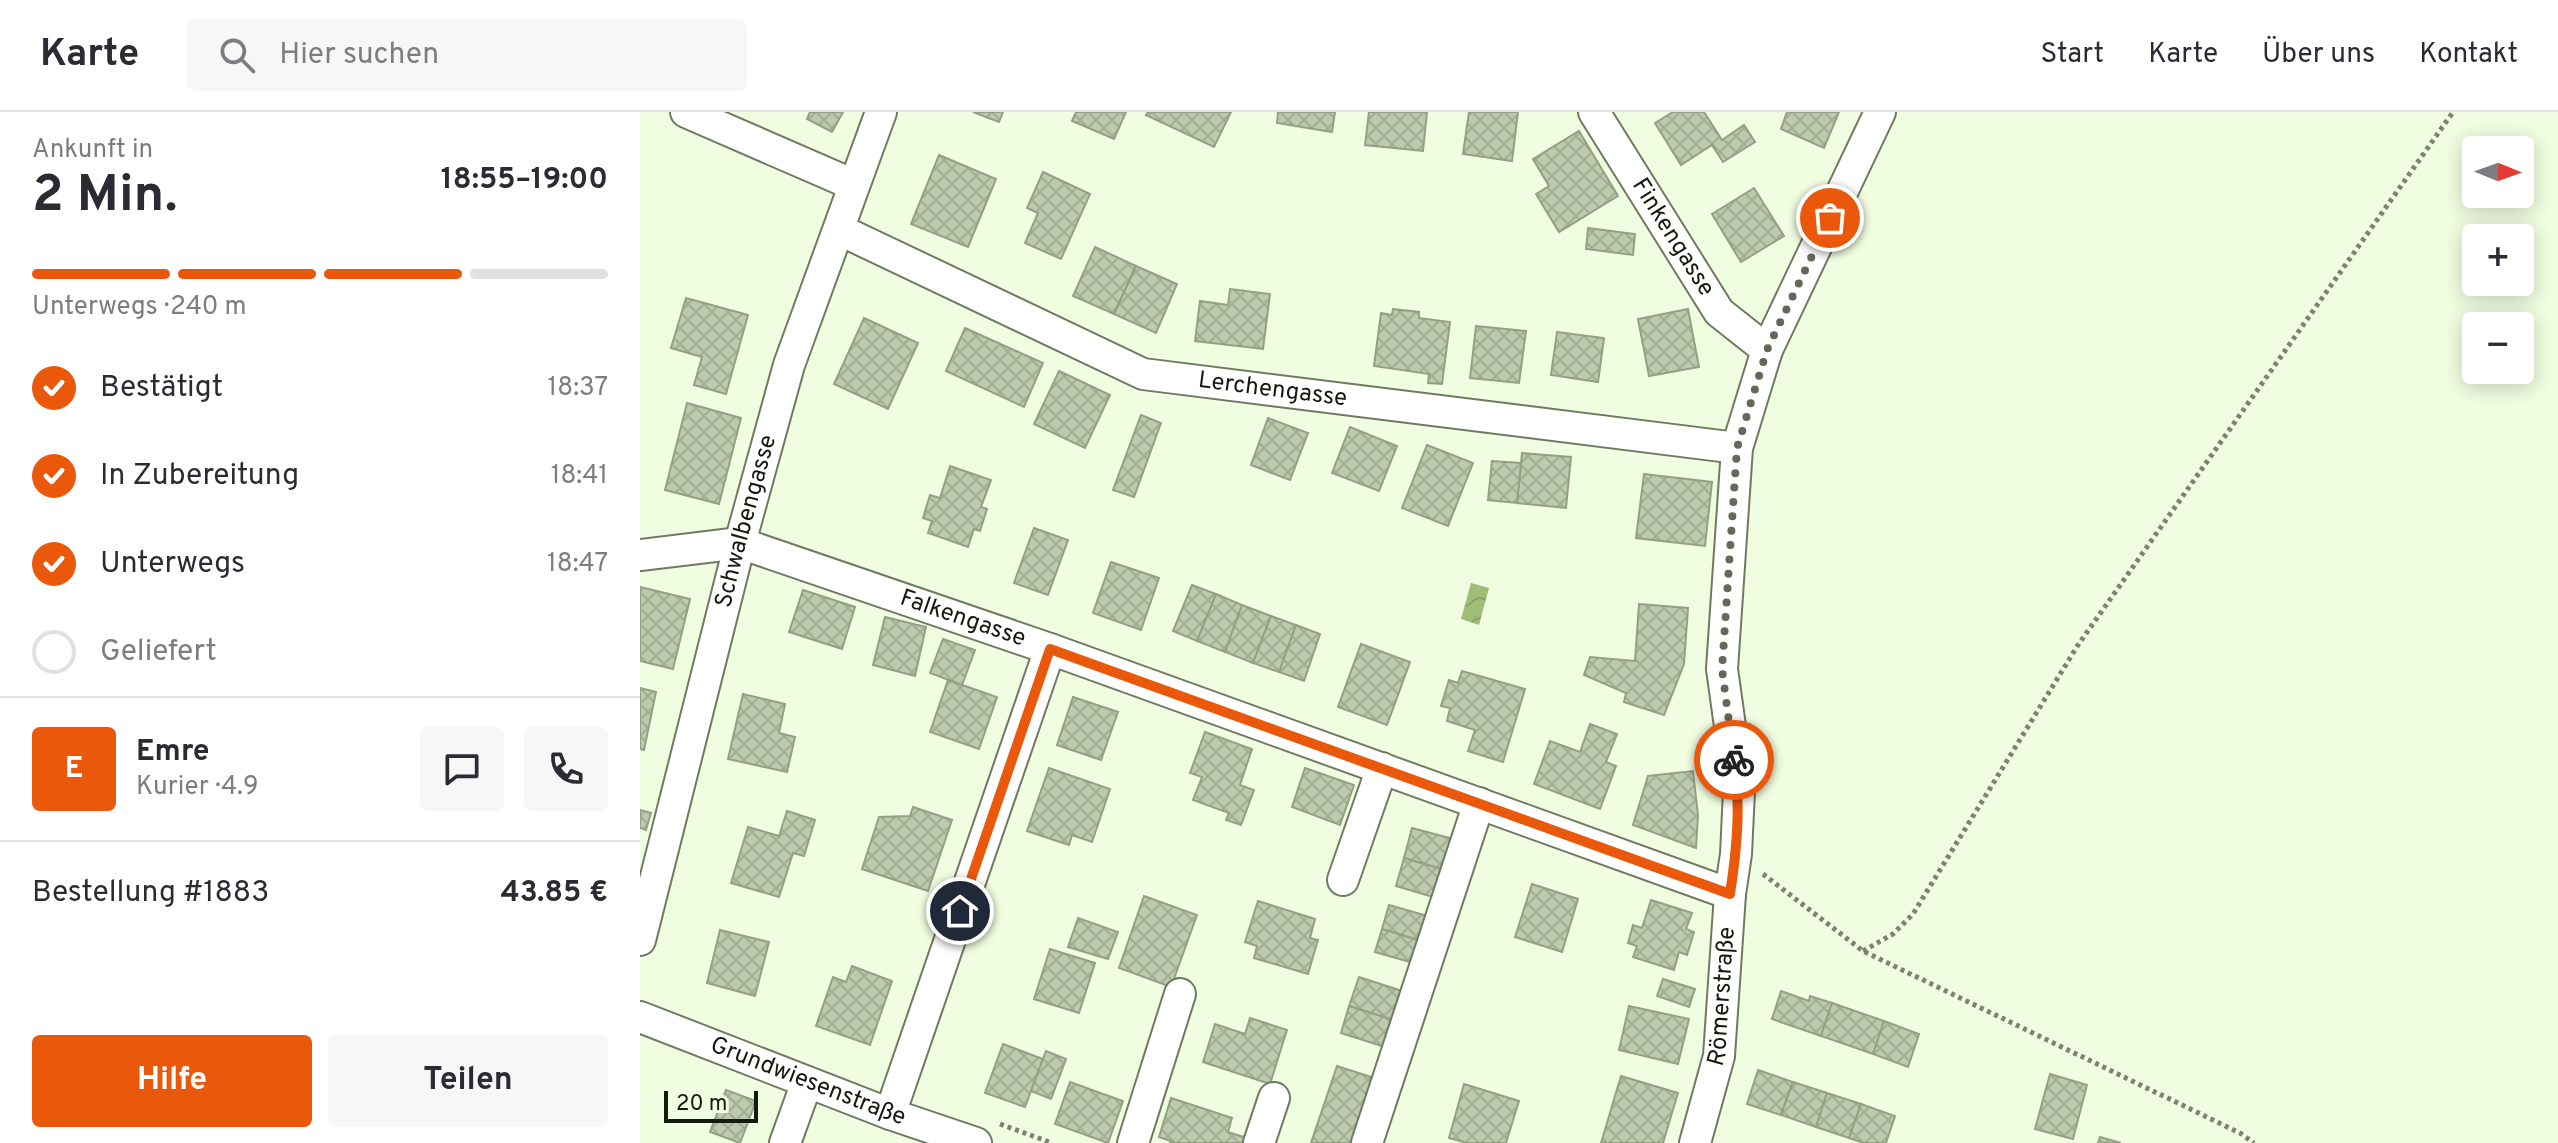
<!DOCTYPE html>
<html lang="de">
<head>
<meta charset="utf-8">
<style>
  body { margin:0; font-family:Overpass,sans-serif; background:#f7f7f7; color:#2b2b33; height:100vh; display:flex; flex-direction:column; font-size:30px; white-space:nowrap }
  * { box-sizing:border-box; margin:0 }
  p { font-size:26px; color:#7c7c81 }
  .icon { flex:none; width:44px; height:44px; fill:none; stroke:currentColor; stroke-width:2; stroke-linecap:round; stroke-linejoin:round }
  .map { position:relative; flex:1; overflow:hidden }
  .details { display:flex; flex-direction:column; background:#fff; width:640px }
  .details>* { flex:none }
  .needle { width:52px; rotate:91deg }
  .controls { position:absolute; left:1822px; top:24px; display:grid; gap:16px }
  .controls a { display:grid; place-items:center; width:72px; height:72px; border-radius:8px; background:#fff; box-shadow:0 4px 20px #0003; font-size:40px }
  .scale { position:absolute; left:24px; bottom:20px; width:94px; box-sizing:border-box; padding-left:8px; border:4px solid #151a0f; border-top:0; font-size:22px; line-height:28px; white-space:nowrap; color:#151a0f; -webkit-text-stroke:6px #f0fde0; paint-order:stroke }
  .pin { position:absolute; display:grid; place-items:center; width:68px; height:68px; color:#fff; margin:-34px; border:4px solid #fff; border-radius:50%; box-shadow:0 2px 8px #0007 }
  .courier { position:absolute; display:grid; place-items:center; width:80px; height:80px; margin:-40px; border:6px solid #ea580c; border-radius:50%; background:#fff; color:#222; box-shadow:0 2px 10px #0007 }
  .summary em { font-style:normal; font-weight:700 }
  .summary div { display:flex; flex-direction:column-reverse }
  .summary { display:flex; align-items:center; justify-content:space-between; height:136px; padding:0 32px }
  h1 { font-size:52px; font-weight:700; line-height:60px }
  .bar { display:grid; grid-template-columns:repeat(4,1fr); gap:12px 8px; align-content:center; height:96px; padding:0 32px }
  .bar i { height:10px; border-radius:6px; background:#e1e1e2 }
  .bar .selected { background:#ea580c }
  .bar p { grid-column:span 4 }
  .line { display:flex; align-items:center; gap:20px; padding:0 32px; border-top:2px solid #e1e1e2 }
  .line div { flex:1 }
  .round { display:grid; place-items:center; flex:none; width:84px; height:84px; border-radius:8px; background:#f7f7f7 }
  ol { padding:0 32px; list-style:none }
  li { display:flex; align-items:center; gap:24px; height:88px }
  li p { margin-inline-start:auto }
  li .icon { padding:8px; border-radius:50%; background:#ea580c; color:#fff; stroke-width:4 }
  li:last-child { color:#7c7c81 }
  li i { width:44px; height:44px; border:4px solid #e1e1e2; border-radius:50% }
  .action { display:flex; gap:16px; margin-top:auto; padding:16px 32px }
  .action a { flex:1; height:92px; border-radius:8px; background:#ea580c; color:#fff; font-size:32px; font-weight:700; line-height:92px; text-align:center }
  .action a+a { background:#f7f7f7; color:#2b2b33 }
  header { display:flex; align-items:center; gap:48px; box-sizing:border-box; height:112px; padding:0 40px; background:#fff; border-bottom:2px solid #e1e1e2 }
  header strong { font-size:38px }
  nav { display:flex; gap:44px; margin-inline-start:auto; font-size:28px }
  .search { width:560px; height:72px; background:#f7f7f7; display:flex; align-items:center; gap:20px; box-sizing:border-box; padding:0 28px; border-radius:8px; color:#7c7c81; font-size:30px }
  main { display:flex; flex:1; min-height:0 }
  .map>svg:first-child { display:block }
  .water { fill:url(#water-waves) }
  .building { fill:url(#building-cross-hatch); stroke:#94a084; stroke-width:2 }
  .lines { fill:none; stroke-linecap:round; stroke-linejoin:round }
  .minor-casing { stroke:#6f7a60; stroke-width:34 }
  .path { stroke:#7b8471; stroke-width:5; stroke-dasharray:4 4; stroke-linecap:butt }
  .minor { stroke:#fff; stroke-width:30 }
  .done { stroke:#626958; stroke-width:8; stroke-dasharray:0 14.4 }
  .route { stroke:#ea580c; stroke-width:10 }
  .labels { text-anchor:middle; dominant-baseline:central; stroke-width:6; stroke-linejoin:round; paint-order:stroke }
  .street-label { font-size:24px; fill:#151a0f; stroke:#f0fde0 }
</style>
</head>
<body>
<header>
<strong>Karte</strong>
<div class="search"><svg class="icon" aria-label="search" viewBox="0 0 24 24"><circle cx="10" cy="10" r="6"/><path d="M15 15l6 6"/></svg>Hier suchen</div>
<nav><a>Start</a><a>Karte</a><a>Über uns</a><a>Kontakt</a></nav>
</header>
<main>
<section class="details">
<div class="summary"><div><h1>2 Min.</h1><p>Ankunft in</p></div><em>18:55–19:00</em></div>
<div class="bar"><i class="selected"></i><i class="selected"></i><i class="selected"></i><i></i><p>Unterwegs · 240 m</p></div>
<ol>
<li><svg class="icon" aria-label="check" viewBox="0 0 24 24"><path d="M5 12l5 5 9-10"/></svg>Bestätigt<p>18:37</p></li>
<li><svg class="icon" aria-label="check" viewBox="0 0 24 24"><path d="M5 12l5 5 9-10"/></svg>In Zubereitung<p>18:41</p></li>
<li><svg class="icon" aria-label="check" viewBox="0 0 24 24"><path d="M5 12l5 5 9-10"/></svg>Unterwegs<p>18:47</p></li>
<li><i></i>Geliefert</li>
</ol>
<div class="line" style="height:144px"><b class="round" style="background:#ea580c;color:#fff">E</b><div><b>Emre</b><p>Kurier · 4.9</p></div><a class="round"><svg class="icon" aria-label="chat" viewBox="0 0 24 24"><path d="M4 5h16v11H9l-5 4z"/></svg></a><a class="round"><svg class="icon" aria-label="phone" viewBox="0 0 24 24"><path d="M5 4h4l2 5-3 2q2 4 5 5l2-3 5 2v4C11 20 4 13 5 4z"/></svg></a></div>
<div class="line" style="height:104px"><div>Bestellung #1883</div><b>43.85 €</b></div>
<div class="action"><a>Hilfe</a><a>Teilen</a></div>
</section>
<div class="map">
<svg width="1918" height="1031" viewBox="0 0 1918 1031">
  <defs>
    <pattern id="water-waves" width="16" height="10" patternUnits="userSpaceOnUse" patternTransform="scale(2)"><rect width="16" height="10" fill="#a0bd78"/><path d="M0 5q4-4 8 0t8 0" fill="none" stroke="#89a267"/></pattern>
    <pattern id="building-cross-hatch" width="8" height="8" patternUnits="userSpaceOnUse" patternTransform="scale(2)"><rect width="8" height="8" fill="#bdcaae"/><path d="M0 0l8 8M0 8l8-8" fill="none" stroke="#a2ad94"/></pattern>
  </defs>
  <rect width="100%" height="100%" fill="#f0fde0"/>
  <!-- water -->
  <path class="water" d="M831,471L849,476L839,513L821,507Z"/>
  <!-- building -->
  <g class="building">
    <path d="M170,0H203L192,20L167,7Z"/>
    <path d="M333,0H363L359,10Z"/>
    <path d="M436,0H486L474,27L432,9Z"/>
    <path d="M508,0H591L574,35L506,3Z"/>
    <path d="M638,0H695L692,20L637,11Z"/>
    <path d="M729,0H787L783,39L725,33Z"/>
    <path d="M829,0H878L872,49L823,42Z"/>
    <path d="M1033,0H1064L1082,28L1104,13L1115,30L1083,50L1072,33L1041,53L1015,11Z"/>
    <path d="M1147,0H1199L1184,36L1141,17Z"/>
    <path d="M939,19L978,84L919,120L896,82L909,74L893,47Z"/>
    <path d="M299,43L356,67L328,135L271,112Z"/>
    <path d="M403,60L450,82L421,147L385,131L398,101L387,96Z"/>
    <path d="M1114,76L1144,124L1101,150L1072,102Z"/>
    <path d="M948,116L995,122L993,143L946,137Z"/>
    <path d="M455,135L496,154L474,202L433,184Z"/>
    <path d="M496,154L537,172L516,221L474,202Z"/>
    <path d="M590,177L630,182L623,237L555,229L560,189L588,193Z"/>
    <path d="M46,186L108,203L86,282L54,273L62,245L31,236Z"/>
    <path d="M753,197L779,200V206L810,210L802,272L788,271L789,262L734,254L741,201L752,203Z"/>
    <path d="M1048,197L1059,255L1009,264L998,207Z"/>
    <path d="M224,206L278,231L248,297L194,272Z"/>
    <path d="M836,214L886,219L879,271L830,266Z"/>
    <path d="M325,216L403,251L384,295L306,259Z"/>
    <path d="M917,220L964,226L958,270L911,263Z"/>
    <path d="M419,259L470,283L445,336L394,312Z"/>
    <path d="M47,291L101,306L79,392L25,378Z"/>
    <path d="M501,303L521,311L494,385L473,378Z"/>
    <path d="M628,306L668,321L650,368L611,353Z"/>
    <path d="M710,315L757,334L739,379L692,361Z"/>
    <path d="M787,333L833,351L808,414L762,396Z"/>
    <path d="M882,341L931,345L926,396L877,391Z"/>
    <path d="M852,349L881,351L877,391L848,388Z"/>
    <path d="M310,354L351,368L341,395L347,397L340,419L334,417L328,435L288,421L292,409L283,406L290,383L300,386Z"/>
    <path d="M1004,362L1072,370L1065,434L996,426Z"/>
    <path d="M394,416L428,428L408,483L374,471Z"/>
    <path d="M471,450L519,466L501,518L453,501Z"/>
    <path d="M552,473L576,482L557,529L533,519Z"/>
    <path d="M0,475L50,487L33,557L0,549Z"/>
    <path d="M163,478L215,495L202,537L149,520Z"/>
    <path d="M576,482L602,493L585,540L557,529Z"/>
    <path d="M999,492L1048,496L1044,552L1024,603L984,590L986,581L944,563L950,545L995,549Z"/>
    <path d="M602,493L631,504L613,551L585,540Z"/>
    <path d="M631,504L656,513L639,560L613,551Z"/>
    <path d="M245,505L286,515L275,564L233,553Z"/>
    <path d="M656,513L680,522L664,569L639,560Z"/>
    <path d="M303,527L335,538L322,573L290,561Z"/>
    <path d="M721,532L770,550L747,613L698,595Z"/>
    <path d="M822,559L885,577L863,650L828,639L835,618L807,609L810,596L801,594L809,568L818,571Z"/>
    <path d="M308,568L357,585L339,637L290,620Z"/>
    <path d="M0,576L16,580L4,638L0,637Z"/>
    <path d="M103,582L145,592L139,621L155,625L147,660L88,647Z"/>
    <path d="M433,585L478,600L461,648L417,633Z"/>
    <path d="M950,612L977,622L966,650L976,654L960,697L894,672L910,629L940,640Z"/>
    <path d="M565,620L612,637L600,673L614,678L601,713L586,708L589,701L553,688L562,665L550,661Z"/>
    <path d="M409,656L470,677L452,730L432,723L429,733L387,719Z"/>
    <path d="M665,656L714,673L700,713L652,695Z"/>
    <path d="M1053,659L1058,703L1056,736L993,713L1008,664Z"/>
    <path d="M273,695L312,708L288,779L222,757L239,705L270,704Z"/>
    <path d="M0,698L11,701L6,718L0,716Z"/>
    <path d="M147,699L175,708L164,744L153,741L139,785L91,771L108,715L139,724Z"/>
    <path d="M772,716L817,728L808,759L764,746Z"/>
    <path d="M764,746L808,759L800,787L756,774Z"/>
    <path d="M892,772L938,787L922,840L875,825Z"/>
    <path d="M504,784L557,803L531,875L479,856Z"/>
    <path d="M1011,788L1052,801L1046,817L1054,820L1047,843L1039,840L1034,858L993,845L997,834L988,831L993,813L1002,816Z"/>
    <path d="M618,789L675,807L670,826L678,828L668,862L614,846L617,834L605,830Z"/>
    <path d="M749,793L791,805L784,830L742,817Z"/>
    <path d="M438,806L478,820L468,847L428,835Z"/>
    <path d="M742,817L784,830L777,852L735,840Z"/>
    <path d="M80,818L129,830L115,884L67,871Z"/>
    <path d="M410,837L455,851L439,901L394,887Z"/>
    <path d="M212,854L252,869L230,933L176,914L193,865L206,870Z"/>
    <path d="M719,865L765,880L756,909L709,894Z"/>
    <path d="M1023,867L1055,877L1049,895L1017,884Z"/>
    <path d="M1141,879L1169,889L1170,884L1192,891L1181,924L1132,907Z"/>
    <path d="M1192,891L1244,909L1233,942L1181,924Z"/>
    <path d="M709,894L756,909L748,936L701,921Z"/>
    <path d="M989,894L1049,907L1038,952L979,938Z"/>
    <path d="M610,906L647,918L630,972L563,950L575,912L605,922Z"/>
    <path d="M1244,909L1279,922L1268,955L1233,942Z"/>
    <path d="M363,932L403,947L385,995L345,981Z"/>
    <path d="M406,939L426,947L411,987L391,979Z"/>
    <path d="M697,954L734,966L712,1031H671Z"/>
    <path d="M1118,958L1153,970L1141,1003L1107,992Z"/>
    <path d="M1410,962L1447,973L1433,1027L1395,1017Z"/>
    <path d="M981,964L1038,981L1023,1031H961Z"/>
    <path d="M430,970L483,989L468,1031L415,1012Z"/>
    <path d="M1153,970L1187,981L1176,1015L1141,1003Z"/>
    <path d="M824,972L879,989L866,1031H827L809,1026Z"/>
    <path d="M86,978L116,989L100,1031L70,1020Z"/>
    <path d="M1187,981L1221,992L1209,1026L1176,1015Z"/>
    <path d="M531,986L592,1006L588,1020L610,1027L609,1031H530L531,1029L519,1025Z"/>
    <path d="M1221,992L1255,1004L1246,1031H1224L1209,1026Z"/>
    <path d="M1460,1025L1481,1031H1458Z"/>
  </g>
  <g class="lines">
    <!-- minor casing -->
    <g class="minor-casing">
      <g id="minor">
        <path d="M46,0L214,73"/>
        <path id="s1" d="M954,0L1079,200L1127,238"/>
        <path id="s2" d="M200,118L503,262L1097,336"/>
        <path id="s3" d="M0,443L100,431L410,537L1090,782"/>
        <path d="M703,768L742,656"/>
        <path id="s4" d="M0,828L100,431L149,253L241,0"/>
        <path id="s5" d="M0,905L250,1002L336,1031"/>
        <path d="M250,1002L410,537"/>
        <path d="M145,1031L167,970"/>
        <path d="M493,1031L540,882"/>
        <path d="M619,1031L634,986"/>
        <path d="M727,1031L839,691"/>
        <path id="s6" d="M1055,1031L1079,944L1090,782L1096,742L1099,679L1082,557L1097,336L1127,238L1240,0"/>
      </g>
    </g>
    <!-- path -->
    <g class="path">
      <path d="M1123,762L1223,839L1600,1021L1614,1031"/>
      <path d="M1223,839L1253,822L1273,802L1438,533L1813,0"/>
      <path d="M360,1012L412,1031"/>
    </g>
    <!-- minor -->
    <use href="#minor" class="minor"/>
  </g>
  <g class="lines">
    <!-- done -->
    <path class="done" d="M1094,648L1082,557L1097,336L1127,238L1190,106"/>
    <!-- route -->
    <path class="route" d="M320,799L410,537L1090,782C1097,737 1101,693 1094,648"/>
  </g>
  <g class="labels">
    <!-- street labels -->
    <g class="street-label">
      <text stroke="none"><textPath href="#s1" startOffset="148">Finkengasse</textPath></text>
      <text stroke="none"><textPath href="#s2" startOffset="466">Lerchengasse</textPath></text>
      <text stroke="none"><textPath href="#s4" startOffset="432">Schwalbengasse</textPath></text>
      <text stroke="none"><textPath href="#s3" startOffset="336">Falkengasse</textPath></text>
      <text stroke="none"><textPath href="#s6" startOffset="150">Römerstraße</textPath></text>
      <text stroke="none"><textPath href="#s5" startOffset="180">Grundwiesenstraße</textPath></text>
    </g>
  </g>
</svg>
<div class="controls">
<a><svg class="needle" viewBox="-14 -14 28 28"><path d="M0-13l5 13h-10z" fill="#e53935"/><path d="M0 13l5-13h-10z" fill="#7c7c81"/></svg></a>
<a>+</a>
<a>−</a>
</div>
<div class="scale">20 m</div>
<div class="pin" style="left:1190px;top:106px;background:#ea580c"><svg class="icon" aria-label="bag" viewBox="0 0 24 24"><path d="M5 8h14l-1 12H6zM9 8a3 3 0 0 1 6 0"/></svg></div>
<div class="pin" style="left:320px;top:799px;background:#1f2937"><svg class="icon" aria-label="home" viewBox="0 0 24 24"><path d="M3 11l9-7 9 7M6 9v11h12V9"/></svg></div>
<div class="courier" style="left:1094px;top:648px"><svg class="icon" aria-label="bike" viewBox="0 0 24 24"><circle cx="6" cy="16" r="4"/><circle cx="18" cy="16" r="4"/><path d="M6 16l4-8h5l3 8M10 8l3 8H6M13 5h3"/></svg></div>
</div>
</main>
</body>
</html>
